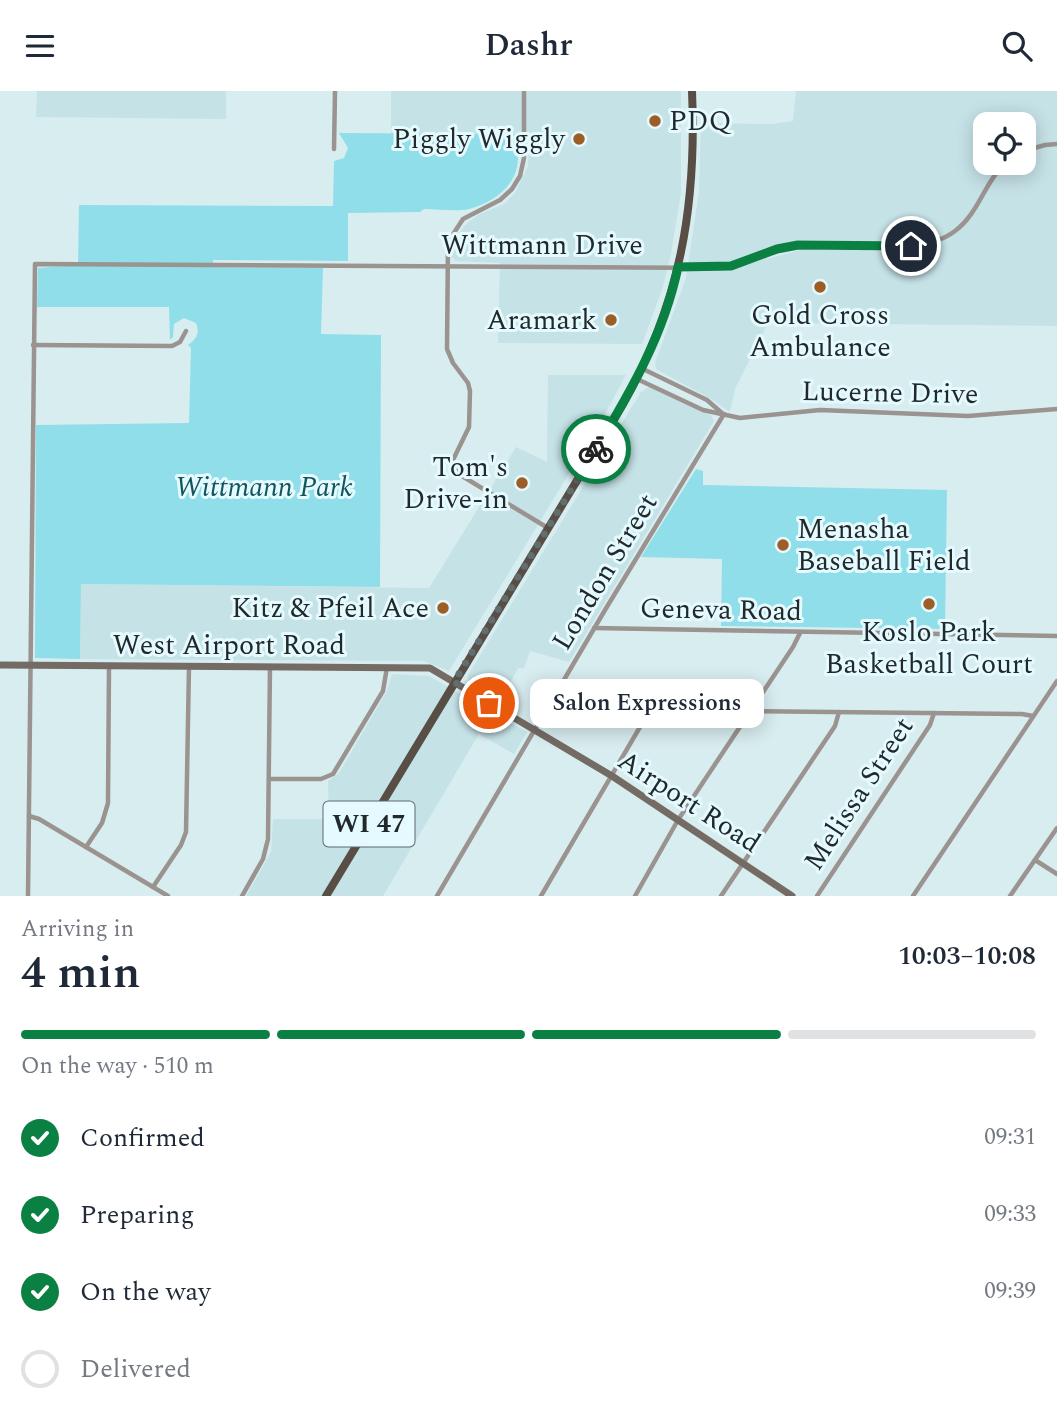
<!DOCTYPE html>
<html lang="en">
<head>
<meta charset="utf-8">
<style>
  body { margin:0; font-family:Spectral,serif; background:#f2f2f3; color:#1f2937; height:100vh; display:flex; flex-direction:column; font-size:26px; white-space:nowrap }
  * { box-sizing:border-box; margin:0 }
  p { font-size:23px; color:#747a83 }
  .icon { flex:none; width:38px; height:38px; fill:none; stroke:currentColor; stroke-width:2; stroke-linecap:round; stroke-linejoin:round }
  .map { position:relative; height:805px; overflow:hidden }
  .details { display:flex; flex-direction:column; background:#fff; flex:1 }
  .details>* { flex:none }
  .controls { position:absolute; left:973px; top:21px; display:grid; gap:14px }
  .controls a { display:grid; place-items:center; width:63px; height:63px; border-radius:14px; background:#fff; box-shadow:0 4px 18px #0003; font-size:35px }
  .pin { position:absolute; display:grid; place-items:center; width:60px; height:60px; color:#fff; margin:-30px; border:4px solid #fff; border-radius:50%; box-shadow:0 2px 7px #0007 }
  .courier { position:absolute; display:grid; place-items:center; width:70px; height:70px; margin:-35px; border:5px solid #0b8043; border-radius:50%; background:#fff; color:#222; box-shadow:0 2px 9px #0007 }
  .bubble { position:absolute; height:49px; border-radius:14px; background:#fff; box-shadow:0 4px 18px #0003; font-size:23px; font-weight:600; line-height:49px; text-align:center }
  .headline em { font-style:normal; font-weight:600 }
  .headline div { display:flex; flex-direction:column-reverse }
  .headline { display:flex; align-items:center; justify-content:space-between; height:119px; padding:0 21px }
  h1 { font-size:46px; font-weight:600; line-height:52px }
  .bar { display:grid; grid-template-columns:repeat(4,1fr); gap:10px 7px; align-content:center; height:84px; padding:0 21px }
  .bar i { height:9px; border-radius:5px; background:#e0e1e3 }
  .bar .selected { background:#0b8043 }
  .bar p { grid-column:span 4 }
  ol { padding:0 21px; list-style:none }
  li { display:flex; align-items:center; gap:21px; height:77px }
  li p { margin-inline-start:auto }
  li .icon { padding:7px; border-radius:50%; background:#0b8043; color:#fff; stroke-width:4 }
  li:last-child { color:#747a83 }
  li i { width:38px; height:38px; border:4px solid #e0e1e3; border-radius:50% }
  header { display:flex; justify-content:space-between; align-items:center; height:91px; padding:0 21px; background:#fff; font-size:32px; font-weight:600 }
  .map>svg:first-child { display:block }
  .built { fill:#c5e2e7; fill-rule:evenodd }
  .green { fill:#90dee9 }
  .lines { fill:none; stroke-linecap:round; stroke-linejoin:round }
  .street { stroke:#9a938f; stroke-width:4.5 }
  .secondary { stroke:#746b64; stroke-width:7 }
  .primary { stroke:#594e46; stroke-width:8 }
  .done { stroke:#616e6f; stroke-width:7; stroke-dasharray:0 12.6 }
  .route { stroke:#0b8043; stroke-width:9 }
  .poi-dot { fill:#9d5d27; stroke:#e5fafe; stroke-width:2.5 }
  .labels { text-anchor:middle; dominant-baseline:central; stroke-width:6; stroke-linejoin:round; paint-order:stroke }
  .shield { fill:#e5fafe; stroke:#5c686a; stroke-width:2 }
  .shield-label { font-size:26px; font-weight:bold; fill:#21292a }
  .poi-label { font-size:28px; fill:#21292a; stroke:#e5fafe; text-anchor:end }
  .street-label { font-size:28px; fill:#21292a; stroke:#e5fafe }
  .park-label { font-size:28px; font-style:italic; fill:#12555e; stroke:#e5fafe }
</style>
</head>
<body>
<header><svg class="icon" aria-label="menu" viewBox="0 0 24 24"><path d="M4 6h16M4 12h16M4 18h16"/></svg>Dashr<svg class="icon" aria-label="search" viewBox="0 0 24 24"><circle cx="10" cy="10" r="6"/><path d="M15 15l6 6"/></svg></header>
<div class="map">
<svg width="1057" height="805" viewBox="0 0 1057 805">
  <rect width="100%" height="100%" fill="#d8edf0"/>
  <!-- built -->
  <g class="built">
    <path d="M37,0H226V28L36,26Z"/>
    <path d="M391,0H681V102L671,163L662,199L642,253L498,252L500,172L456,170L451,165L452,157L453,152L465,134L478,124L504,113L515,102L528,75L529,43L391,42Z"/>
    <path d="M796,0H1057V235L768,232L735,298L730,321L711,308L656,278L655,272L686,187L699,101L701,32L772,33L793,30ZM985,33H1024V72H985ZM799,149L840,150V159H800L767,168V157Z"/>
    <path d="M548,284H626L604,325L449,580L424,570L80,568L81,493L429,497L516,356L547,371Z"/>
    <path d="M649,296L711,324L714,330L569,571L530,560L524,577H518L500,611L469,593L468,584L641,301Z"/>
    <path d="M392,583L429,585L527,641L514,663L479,643L383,805H246L271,761L273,728H329L328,690L339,682L387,600Z"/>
  </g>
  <!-- green -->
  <g class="green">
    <path d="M339,42L518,43C518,54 519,66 517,76C512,99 490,112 469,118C456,121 438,118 424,118L420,121L348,122V170L213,169V176L323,177L321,243L381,244L380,496L81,493L80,568L35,567L36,334L189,332L191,257L188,254C197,248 200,242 196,232L184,227L174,233L173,246L170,249L169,216H37L38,177L78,174L79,114L333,115L334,70L344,67L348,57Z"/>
    <path d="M696,378L703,380V394L947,399L945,538L721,535L722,468L641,466Z"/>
  </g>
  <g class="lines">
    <!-- street -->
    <g class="street">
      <path d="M524,0V67L520,85L512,98L500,109L463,128L448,151L447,258L453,272L468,292L470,300L469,336L452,371L457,382L548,437"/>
      <path d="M334,58L335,0"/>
      <path d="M1024,60L1045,54L1057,53"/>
      <path d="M33,254L172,255L180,251L186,240"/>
      <path d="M643,278L707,309L723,323"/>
      <path d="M637,288L703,319L740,327L820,319L968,325L1057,318"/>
      <path d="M594,537L1057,545"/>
      <path d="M269,688H321L333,683L383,600L387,576"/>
      <path d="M29,725L39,728L168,805"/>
      <path d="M86,756L102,732L108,712L109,574"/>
      <path d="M1035,769L1057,783"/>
      <path d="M153,796L181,754L186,741L189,575"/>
      <path d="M28,805L35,173L721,177C746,174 767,158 792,155C841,147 914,171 955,140C979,122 984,92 1005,72"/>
      <path d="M242,805L263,768L268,748L270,575"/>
      <path d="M437,805L605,519L724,323"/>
      <path d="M541,805L647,624L652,619L1022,623L1033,625"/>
      <path d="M635,805L678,729L793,556L800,542"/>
      <path d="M721,805L835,635L839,621"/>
      <path d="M817,805L930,634L934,622"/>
      <path d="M913,805L1057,590"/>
      <path d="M1010,805L1057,737"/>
    </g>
    <!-- secondary -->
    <path class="secondary" d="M0,574L430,577L612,685L792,805"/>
    <!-- primary -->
    <path class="primary" d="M326,805L622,315C680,213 697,116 692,0"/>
  </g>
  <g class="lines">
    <!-- done -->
    <path class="done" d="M489,612L454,591L596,358"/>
    <!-- route -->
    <path class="route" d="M596,358C631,300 664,243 678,176L731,175L777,158L798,154L911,155"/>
  </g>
  <!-- markers -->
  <g class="poi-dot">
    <circle cx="655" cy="30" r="7"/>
    <circle cx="579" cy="48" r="7"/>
    <circle cx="820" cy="196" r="7"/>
    <circle cx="611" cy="229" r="7"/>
    <circle cx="522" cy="392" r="7"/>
    <circle cx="783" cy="454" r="7"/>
    <circle cx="929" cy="513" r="7"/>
    <circle cx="443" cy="517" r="7"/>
  </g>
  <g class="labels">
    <!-- shield labels -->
    <rect class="shield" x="323.5" y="710.5" width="91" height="45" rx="5"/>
    <g class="shield-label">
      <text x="369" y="733">WI 47</text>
    </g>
    <!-- poi labels -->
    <g class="poi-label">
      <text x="669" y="30" text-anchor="start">PDQ</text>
      <text x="565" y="48">Piggly Wiggly</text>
      <text x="820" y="224" text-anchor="middle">Gold Cross<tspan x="820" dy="32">Ambulance</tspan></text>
      <text x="597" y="229">Aramark</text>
      <text x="508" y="376">Tom's<tspan x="508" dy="32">Drive-in</tspan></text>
      <text x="797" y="438" text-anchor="start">Menasha<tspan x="797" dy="32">Baseball Field</tspan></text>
      <text x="429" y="517">Kitz &amp; Pfeil Ace</text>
      <text x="929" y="541" text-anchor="middle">Koslo Park<tspan x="929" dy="32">Basketball Court</tspan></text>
    </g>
    <!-- street labels -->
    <g class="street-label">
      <text x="542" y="154">Wittmann Drive</text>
      <text transform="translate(890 302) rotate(1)">Lucerne Drive</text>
      <text transform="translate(605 481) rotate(-59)">London Street</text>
      <text transform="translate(721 519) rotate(1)">Geneva Road</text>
      <text x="229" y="554">West Airport Road</text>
      <text transform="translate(859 703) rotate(-57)">Melissa Street</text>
      <text transform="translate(689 711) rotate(33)">Airport Road</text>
    </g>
    <!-- park labels -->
    <g class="park-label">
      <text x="264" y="396">Wittmann Park</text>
    </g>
  </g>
</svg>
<div class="controls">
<a><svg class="icon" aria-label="locate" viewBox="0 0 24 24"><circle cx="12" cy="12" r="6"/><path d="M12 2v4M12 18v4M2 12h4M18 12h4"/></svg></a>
</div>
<div class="pin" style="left:489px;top:612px;background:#ea580c"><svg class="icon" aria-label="bag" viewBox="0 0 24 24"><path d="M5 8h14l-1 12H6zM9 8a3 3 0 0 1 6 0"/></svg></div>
<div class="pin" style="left:911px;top:155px;background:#1f2937"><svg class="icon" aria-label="home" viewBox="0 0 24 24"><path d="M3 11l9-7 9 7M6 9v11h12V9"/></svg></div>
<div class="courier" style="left:596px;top:358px"><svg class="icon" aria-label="bike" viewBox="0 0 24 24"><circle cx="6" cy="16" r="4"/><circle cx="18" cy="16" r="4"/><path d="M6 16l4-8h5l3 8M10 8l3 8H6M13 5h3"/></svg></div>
<div class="bubble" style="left:530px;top:588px;width:234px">Salon Expressions</div>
</div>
<section class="details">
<div class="headline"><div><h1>4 min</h1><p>Arriving in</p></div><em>10:03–10:08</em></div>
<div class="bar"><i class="selected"></i><i class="selected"></i><i class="selected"></i><i></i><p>On the way · 510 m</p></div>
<ol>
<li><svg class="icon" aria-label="check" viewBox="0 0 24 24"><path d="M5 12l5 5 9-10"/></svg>Confirmed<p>09:31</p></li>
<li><svg class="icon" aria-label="check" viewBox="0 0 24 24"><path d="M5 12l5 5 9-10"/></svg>Preparing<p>09:33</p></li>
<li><svg class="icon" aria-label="check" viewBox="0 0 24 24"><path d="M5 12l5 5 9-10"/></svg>On the way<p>09:39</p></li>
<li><i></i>Delivered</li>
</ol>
</section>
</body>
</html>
